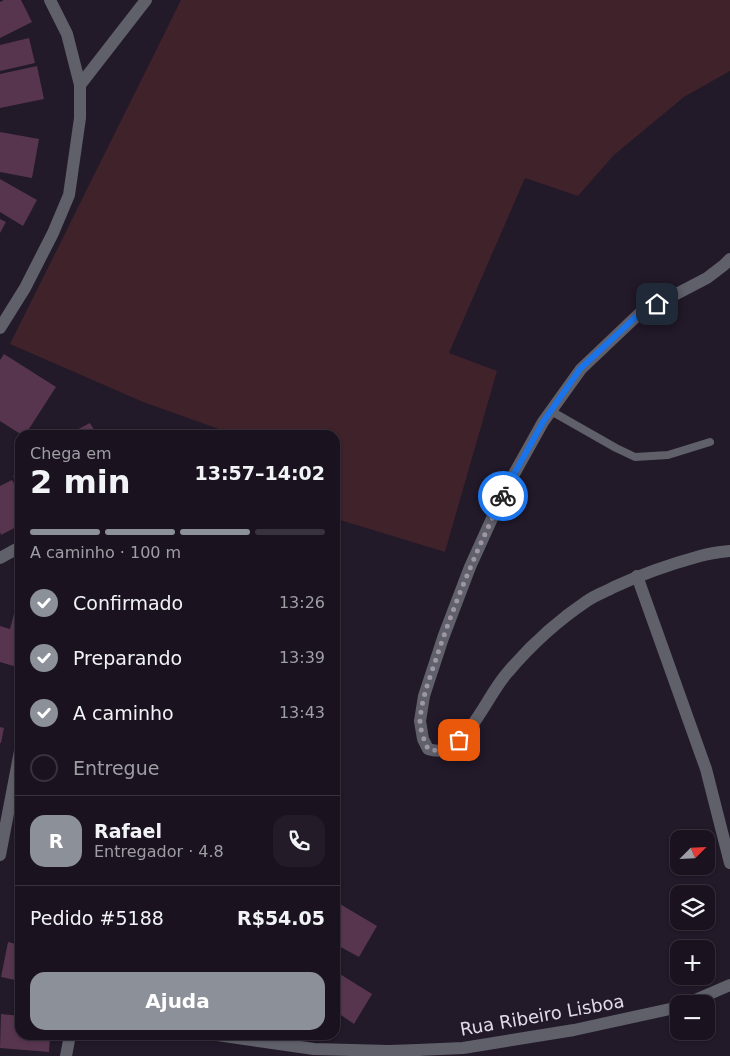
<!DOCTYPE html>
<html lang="pt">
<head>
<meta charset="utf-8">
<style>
  body { margin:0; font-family:"DejaVu Sans",sans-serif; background:#231c28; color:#f1f3f6; height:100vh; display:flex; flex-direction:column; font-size:19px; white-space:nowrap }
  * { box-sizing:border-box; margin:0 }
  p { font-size:16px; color:#9f9ea4 }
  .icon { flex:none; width:28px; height:28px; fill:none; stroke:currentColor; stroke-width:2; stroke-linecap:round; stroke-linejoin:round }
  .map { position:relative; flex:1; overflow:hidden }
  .details { position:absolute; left:15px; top:430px; width:325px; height:610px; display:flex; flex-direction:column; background:#1a131f; border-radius:15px; box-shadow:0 1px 4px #0004,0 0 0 1px #38323d }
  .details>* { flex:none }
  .needle { width:32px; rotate:66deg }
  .controls { position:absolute; left:670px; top:830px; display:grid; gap:10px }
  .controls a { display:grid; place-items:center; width:45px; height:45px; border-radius:10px; background:#1a131f; box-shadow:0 1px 4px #0004,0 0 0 1px #38323d; font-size:25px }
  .pin { position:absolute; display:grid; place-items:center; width:42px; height:42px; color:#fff; margin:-21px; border-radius:10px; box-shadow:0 2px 8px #0006 }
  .courier { position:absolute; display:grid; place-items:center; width:50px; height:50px; margin:-25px; border:4px solid #1a73e8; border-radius:50%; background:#fff; color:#222; box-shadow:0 1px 6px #0007 }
  .overview em { font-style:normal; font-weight:700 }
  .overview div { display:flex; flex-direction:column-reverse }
  .overview { display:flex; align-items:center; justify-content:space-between; height:85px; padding:0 15px }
  h1 { font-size:32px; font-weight:700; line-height:38px }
  .bar { display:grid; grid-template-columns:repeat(4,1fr); gap:8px 5px; align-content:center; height:60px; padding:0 15px }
  .bar i { height:6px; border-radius:4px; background:#38323d }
  .bar .active { background:#8c9099 }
  .bar p { grid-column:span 4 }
  .line { display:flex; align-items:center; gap:12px; padding:0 15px; border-top:1px solid #38323d }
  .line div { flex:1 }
  .round { display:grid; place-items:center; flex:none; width:52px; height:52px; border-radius:15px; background:#231c28 }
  ol { padding:0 15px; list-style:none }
  li { display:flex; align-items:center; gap:15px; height:55px }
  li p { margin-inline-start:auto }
  li .icon { padding:5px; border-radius:50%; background:#8c9099; color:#fff; stroke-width:4 }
  li:last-child { color:#9f9ea4 }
  li i { width:28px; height:28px; border:2px solid #38323d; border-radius:50% }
  .action { display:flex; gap:10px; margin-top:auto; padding:10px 15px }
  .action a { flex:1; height:58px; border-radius:15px; background:#8c9099; color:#fff; font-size:20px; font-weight:700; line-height:58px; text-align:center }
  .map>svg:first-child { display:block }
  .green { fill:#3f222a }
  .building { fill:#57354f }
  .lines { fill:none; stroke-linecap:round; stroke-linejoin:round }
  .lane { stroke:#5f606a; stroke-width:8 }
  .street { stroke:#5f606a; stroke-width:12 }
  .done { stroke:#9e96a4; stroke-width:5; stroke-dasharray:0 9 }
  .route { stroke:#1a73e8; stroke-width:6 }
  .labels { text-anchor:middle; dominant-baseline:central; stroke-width:4; stroke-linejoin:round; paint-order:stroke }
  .street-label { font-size:18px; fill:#e0dae6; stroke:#221929 }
</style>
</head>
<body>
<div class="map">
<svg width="730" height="1056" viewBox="0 0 730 1056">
  <rect width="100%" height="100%" fill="#221929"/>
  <!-- green -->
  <path class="green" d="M181,0H730V71L684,97L614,155L578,196L525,178L449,353L497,371L445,552L340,520L335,579V435H234L233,434L143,402L10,344Z"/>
  <!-- building -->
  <g class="building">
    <path d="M4,0H21L32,22L0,38V2Z"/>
    <path d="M29,38L35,63L0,71V45Z"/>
    <path d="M37,66L44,99L0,108V74Z"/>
    <path d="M0,132L39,139L32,178L0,172Z"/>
    <path d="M0,179L37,200L23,226L0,212Z"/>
    <path d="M0,219L6,222L0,233Z"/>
    <path d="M4,354L56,387L25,435H22L0,421V360Z"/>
    <path d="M90,423L97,435H67Z"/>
    <path d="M20,472V488L13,476Z"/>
    <path d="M12,480L20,494V525L1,535L0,532V486Z"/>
    <path d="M19,594H20V668L0,662V626L10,629Z"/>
    <path d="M0,727L4,728L1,743H0Z"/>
    <path d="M335,901L377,926L359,957L335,944Z"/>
    <path d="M17,911H20V934L14,933Z"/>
    <path d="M8,942L20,945V981L1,977Z"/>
    <path d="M335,971L372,994L354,1024L335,1011Z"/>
    <path d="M1,1014L20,1016V1035H50L49,1052L0,1048Z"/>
  </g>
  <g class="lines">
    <!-- lane -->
    <path class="lane" d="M551,411L616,448L635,457L668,455L710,442"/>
    <!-- street -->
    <g class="street">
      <path d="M50,0L67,34L80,85"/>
      <path d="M730,259L724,265L707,278L640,313L581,369L543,422L514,474L494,514L470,567L443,638L424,696L420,721L423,739L428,749C434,751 440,752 446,749C473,737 488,694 508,672C531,645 557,621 587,601C595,595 605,592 614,587C642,574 671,564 700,556C710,553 720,552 730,551"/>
      <path d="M0,328L25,288L53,233L69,195L80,118V85L146,0"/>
      <path d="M0,558L20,547"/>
      <path d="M637,576L706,769L730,863"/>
      <path d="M0,855L20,751"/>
      <path d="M686,1004L730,985"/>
      <path d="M217,1035L314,1049L389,1051L418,1050"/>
      <path d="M66,1056L70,1035"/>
      <path d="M416,1056L418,1050L463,1048L574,1030L679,1007"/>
    </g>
  </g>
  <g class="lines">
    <!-- done -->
    <path class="done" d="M459,740C448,748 442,753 428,749C424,740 420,730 420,720C422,696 431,675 438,653C456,599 478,547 503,496"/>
    <!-- route -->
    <path class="route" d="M503,496L514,474L543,422L580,369L640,313L657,304"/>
  </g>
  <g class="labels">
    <!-- street labels -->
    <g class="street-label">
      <text transform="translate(542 1015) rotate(-10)">Rua Ribeiro Lisboa</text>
    </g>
  </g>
</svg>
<div class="controls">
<a><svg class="needle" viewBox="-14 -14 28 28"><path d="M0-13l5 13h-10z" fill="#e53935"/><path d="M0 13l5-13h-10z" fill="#9f9ea4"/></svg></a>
<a><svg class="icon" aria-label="layers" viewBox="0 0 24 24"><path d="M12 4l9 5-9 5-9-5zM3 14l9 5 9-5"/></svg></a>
<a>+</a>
<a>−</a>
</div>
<div class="pin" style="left:459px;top:740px;background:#ea580c"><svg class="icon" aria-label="bag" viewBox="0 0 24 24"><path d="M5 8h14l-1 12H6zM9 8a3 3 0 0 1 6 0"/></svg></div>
<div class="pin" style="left:657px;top:304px;background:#1f2937"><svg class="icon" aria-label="home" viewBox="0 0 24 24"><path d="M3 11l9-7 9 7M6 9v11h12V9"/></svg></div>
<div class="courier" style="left:503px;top:496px"><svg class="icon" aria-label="bike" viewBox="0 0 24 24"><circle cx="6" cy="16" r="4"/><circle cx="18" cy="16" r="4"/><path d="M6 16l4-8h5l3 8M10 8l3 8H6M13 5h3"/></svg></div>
<section class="details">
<div class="overview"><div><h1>2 min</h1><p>Chega em</p></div><em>13:57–14:02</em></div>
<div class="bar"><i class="active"></i><i class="active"></i><i class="active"></i><i></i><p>A caminho · 100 m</p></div>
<ol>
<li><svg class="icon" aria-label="check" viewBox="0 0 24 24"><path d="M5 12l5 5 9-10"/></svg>Confirmado<p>13:26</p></li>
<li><svg class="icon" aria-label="check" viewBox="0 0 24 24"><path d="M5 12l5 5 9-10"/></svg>Preparando<p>13:39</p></li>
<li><svg class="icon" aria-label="check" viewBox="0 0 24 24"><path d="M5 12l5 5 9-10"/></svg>A caminho<p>13:43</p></li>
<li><i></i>Entregue</li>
</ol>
<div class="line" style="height:90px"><b class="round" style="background:#8c9099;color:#fff">R</b><div><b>Rafael</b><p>Entregador · 4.8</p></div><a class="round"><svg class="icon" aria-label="phone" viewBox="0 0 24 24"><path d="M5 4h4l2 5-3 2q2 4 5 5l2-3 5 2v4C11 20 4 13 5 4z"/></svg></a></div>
<div class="line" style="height:65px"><div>Pedido #5188</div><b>R$54.05</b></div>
<div class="action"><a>Ajuda</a></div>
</section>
</div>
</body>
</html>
